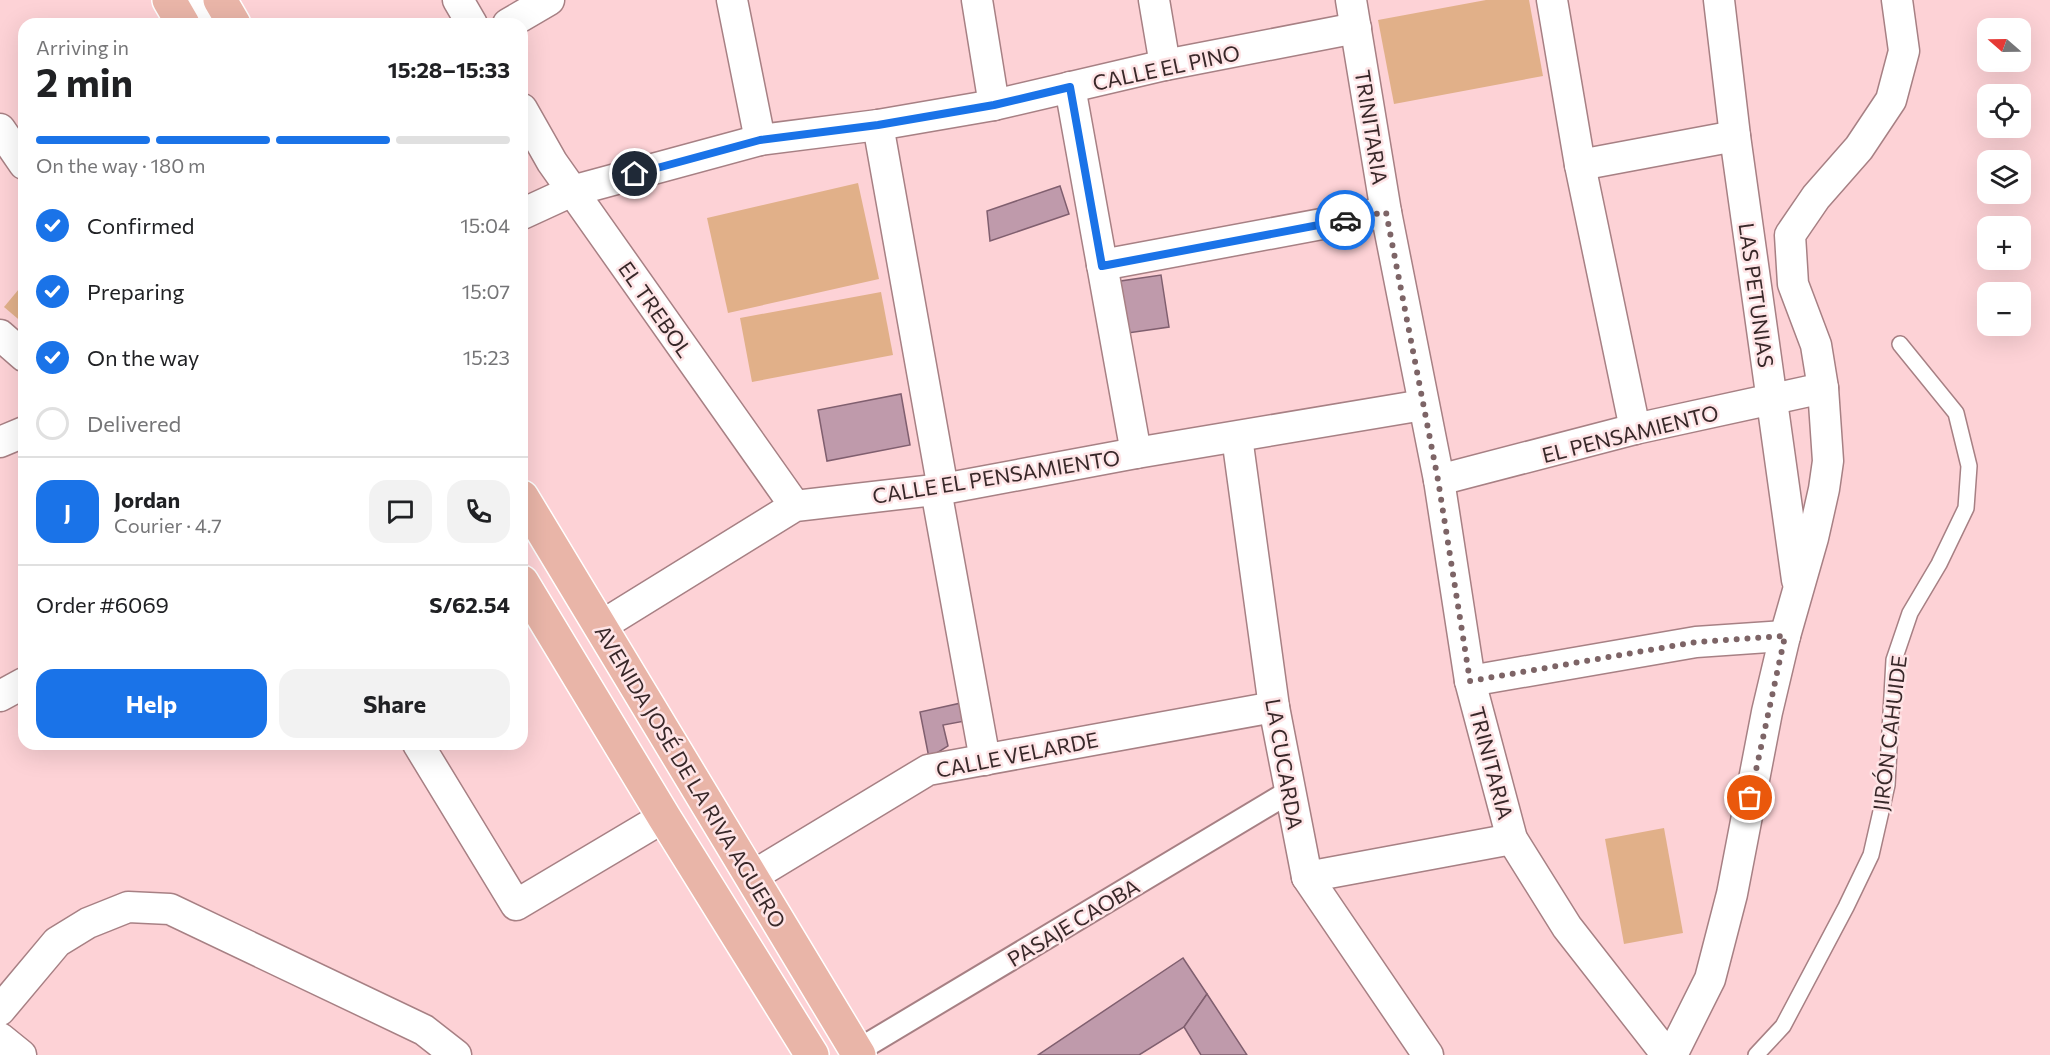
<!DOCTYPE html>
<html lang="en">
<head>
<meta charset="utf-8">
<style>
  body { margin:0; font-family:Commissioner,sans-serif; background:#f2f2f2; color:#202124; height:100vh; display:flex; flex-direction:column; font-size:22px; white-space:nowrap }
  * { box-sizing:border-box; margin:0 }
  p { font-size:20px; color:#757577 }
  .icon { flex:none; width:33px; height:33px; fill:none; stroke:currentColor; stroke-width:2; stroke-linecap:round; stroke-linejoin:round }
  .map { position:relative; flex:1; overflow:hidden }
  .side { position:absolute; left:18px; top:18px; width:510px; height:732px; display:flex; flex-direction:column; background:#fff; border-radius:18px; box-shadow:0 6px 24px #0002 }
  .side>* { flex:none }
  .needle { width:39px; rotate:290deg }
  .fabs { position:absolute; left:1977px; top:18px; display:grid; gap:12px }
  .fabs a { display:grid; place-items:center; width:54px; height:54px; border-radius:12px; background:#fff; box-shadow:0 6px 24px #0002; font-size:30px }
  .pin { position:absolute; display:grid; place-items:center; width:51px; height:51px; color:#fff; margin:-26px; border:3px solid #fff; border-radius:50%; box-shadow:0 2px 6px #0007 }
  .courier { position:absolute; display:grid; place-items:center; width:60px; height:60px; margin:-30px; border:4px solid #1a73e8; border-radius:50%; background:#fff; color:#222; box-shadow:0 2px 8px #0007 }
  .summary em { font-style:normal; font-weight:700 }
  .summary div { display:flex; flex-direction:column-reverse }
  .summary { display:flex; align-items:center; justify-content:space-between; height:102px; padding:0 18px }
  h1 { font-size:39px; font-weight:700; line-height:45px }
  .bar { display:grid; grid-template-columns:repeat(4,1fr); gap:9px 6px; align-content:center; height:72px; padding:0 18px }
  .bar i { height:8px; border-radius:4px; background:#e0e0e0 }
  .bar .current { background:#1a73e8 }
  .bar p { grid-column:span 4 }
  .line { display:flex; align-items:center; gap:15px; padding:0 18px; border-top:2px solid #e0e0e0 }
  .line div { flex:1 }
  .round { display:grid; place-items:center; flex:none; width:63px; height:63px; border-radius:18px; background:#f2f2f2 }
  ol { padding:0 18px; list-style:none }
  li { display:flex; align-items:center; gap:18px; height:66px }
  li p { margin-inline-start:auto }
  li .icon { padding:6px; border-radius:50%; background:#1a73e8; color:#fff; stroke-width:4 }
  li:last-child { color:#757577 }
  li i { width:33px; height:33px; border:3px solid #e0e0e0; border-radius:50% }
  .button { display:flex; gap:12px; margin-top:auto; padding:12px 18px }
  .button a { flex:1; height:69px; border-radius:18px; background:#1a73e8; color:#fff; font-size:24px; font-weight:700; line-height:69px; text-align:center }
  .button a+a { background:#f2f2f2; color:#202124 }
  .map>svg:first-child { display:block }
  .green { fill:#e1b089 }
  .building { fill:#bf9aab; stroke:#805f6f; stroke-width:1.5 }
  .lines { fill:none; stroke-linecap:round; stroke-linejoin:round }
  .service-casing { stroke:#a78084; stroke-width:18 }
  .pedestrian-casing { stroke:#a78084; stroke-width:26 }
  .minor-casing { stroke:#a78084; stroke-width:33 }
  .primary-casing { stroke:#fff; stroke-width:36 }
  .service { stroke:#fff; stroke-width:15 }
  .pedestrian { stroke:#fff; stroke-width:22 }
  .minor { stroke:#fff; stroke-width:30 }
  .primary { stroke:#e9b5a8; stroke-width:33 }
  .done { stroke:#7d6466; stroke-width:6; stroke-dasharray:0 10.8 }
  .route { stroke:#1a73e8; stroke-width:8 }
  .labels { text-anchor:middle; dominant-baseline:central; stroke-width:5; stroke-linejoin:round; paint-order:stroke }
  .street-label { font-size:21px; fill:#382829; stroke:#fee4e6 }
</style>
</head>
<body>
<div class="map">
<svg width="2050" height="1055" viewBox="0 0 2050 1055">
  <rect width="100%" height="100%" fill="#fdd2d6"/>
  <!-- green -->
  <g class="green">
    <path d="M1486,0H1529L1543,76L1394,104L1378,20Z"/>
    <path d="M858,183L879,279L728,313L707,218Z"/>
    <path d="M24,283V324L4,307Z"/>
    <path d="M881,292L893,355L752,382L740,318Z"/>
    <path d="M1664,828L1683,933L1624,944L1605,839Z"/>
  </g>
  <!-- building -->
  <g class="building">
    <path d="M1060,186L1069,214L990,241L987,211Z"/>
    <path d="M1161,275L1169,327L1121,334L1114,282Z"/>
    <path d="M901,394L910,445L827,461L818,410Z"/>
    <path d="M961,703L965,721L943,725L948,746L929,758L920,712Z"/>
    <path d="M1183,958L1207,994L1184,1027L1139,1055H1038Z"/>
    <path d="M1207,994L1247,1055H1201L1184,1027Z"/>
  </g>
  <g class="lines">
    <!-- service casing -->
    <g class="service-casing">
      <path id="service" d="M1756,1055L1783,1026L1846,907L1871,855L1887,785L1894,660L1910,613L1939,564L1966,508L1969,466L1956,413L1900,344"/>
    </g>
    <!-- pedestrian casing -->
    <g class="pedestrian-casing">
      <path id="pedestrian" d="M857,1051L1289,792"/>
    </g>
    <!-- minor casing -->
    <g class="minor-casing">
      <g id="minor">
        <path d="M458,0L472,24"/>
        <path d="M732,0L760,140"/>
        <path d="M977,0L994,105"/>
        <path d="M1154,0L1165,65"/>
        <path d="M1351,0L1386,212L1439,480L1470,681L1512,839L1567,927L1667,1055"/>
        <path d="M1552,0L1580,165L1635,429"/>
        <path d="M1719,0L1735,136L1797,580"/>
        <path d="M182,22L219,0"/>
        <path d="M508,24L549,0"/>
        <path d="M1070,87L1136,453"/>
        <path d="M522,109L552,162L795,506"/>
        <path d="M878,125L943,489"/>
        <path d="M0,129L24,164"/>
        <path d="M1580,165L1735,136"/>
        <path d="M522,214L572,191L760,140L878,125L994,105L1165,65L1356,28"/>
        <path d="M1102,265L1386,212"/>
        <path d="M0,335L24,356"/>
        <path d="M1237,437L1274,707L1307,877L1428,1055"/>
        <path d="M0,442L24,432"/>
        <path d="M1439,480L1635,429L1823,388"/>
        <path d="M936,490L985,760"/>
        <path d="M601,626L795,506L943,489L1136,453L1423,405"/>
        <path d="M1470,681L1696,642L1785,636"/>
        <path d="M0,696L24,683"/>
        <path d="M418,744L516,905L664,817"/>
        <path d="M751,877L928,770L1274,707"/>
        <path d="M1307,877L1512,839"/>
        <path d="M0,1010L57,942L88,923L128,907L170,909L424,1030L456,1055"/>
        <path d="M0,1038L21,1055"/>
        <path d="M1672,1055L1710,979L1732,894L1767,712L1785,636L1813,538L1824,489L1828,461L1823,388L1816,345L1793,284L1790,235L1816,197L1859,148L1891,100L1904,51L1897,0"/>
      </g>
    </g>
    <!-- primary casing -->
    <g class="primary-casing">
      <g id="primary">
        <path d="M169,0L183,24"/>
        <path d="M220,0L234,24"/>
        <path d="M522,497L859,1055"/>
        <path d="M522,582L664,817L812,1055"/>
      </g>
    </g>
    <!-- service -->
    <use href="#service" class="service"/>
    <!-- pedestrian -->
    <use href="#pedestrian" class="pedestrian"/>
    <!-- minor -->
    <use href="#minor" class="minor"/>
    <!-- primary -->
    <use href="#primary" class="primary"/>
  </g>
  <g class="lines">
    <!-- done -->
    <path class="done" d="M1345,220L1386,212L1438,480L1470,681L1696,642L1785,636L1750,798"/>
    <!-- route -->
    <path class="route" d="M635,174L760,140L878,125L994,105L1070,87L1102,266L1345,220"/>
  </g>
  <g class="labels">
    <!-- street labels -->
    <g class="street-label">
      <text transform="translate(1166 67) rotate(-12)">CALLE EL PINO</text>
      <text transform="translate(1372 127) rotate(81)">TRINITARIA</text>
      <text transform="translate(1757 295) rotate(82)">LAS PETUNIAS</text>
      <text transform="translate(656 309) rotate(55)">EL TREBOL</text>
      <text transform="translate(1630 433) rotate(-14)">EL PENSAMIENTO</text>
      <text transform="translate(996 476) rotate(-9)">CALLE EL PENSAMIENTO</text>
      <text transform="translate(1889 733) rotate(-83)">JIRÓN CAHUIDE</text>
      <text transform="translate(1017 754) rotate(-11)">CALLE VELARDE</text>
      <text transform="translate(1492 763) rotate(75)">TRINITARIA</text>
      <text transform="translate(1285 764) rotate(80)">LA CUCARDA</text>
      <text transform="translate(691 776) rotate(59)">AVENIDA JOSÉ DE LA RIVA AGUERO</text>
      <text transform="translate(1073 922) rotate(-31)">PASAJE CAOBA</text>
    </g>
  </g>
</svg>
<div class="fabs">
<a><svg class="needle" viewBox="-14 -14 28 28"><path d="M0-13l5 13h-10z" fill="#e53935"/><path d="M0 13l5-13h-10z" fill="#757577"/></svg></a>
<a><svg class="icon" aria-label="locate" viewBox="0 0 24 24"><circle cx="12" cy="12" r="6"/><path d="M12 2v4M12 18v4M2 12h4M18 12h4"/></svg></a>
<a><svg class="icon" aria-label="layers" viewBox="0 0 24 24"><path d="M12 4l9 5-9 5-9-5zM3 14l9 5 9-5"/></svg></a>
<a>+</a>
<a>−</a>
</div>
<div class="pin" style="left:1750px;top:798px;background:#ea580c"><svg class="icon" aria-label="bag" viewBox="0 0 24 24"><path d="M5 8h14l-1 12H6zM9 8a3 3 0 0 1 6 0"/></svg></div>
<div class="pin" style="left:635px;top:174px;background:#1f2937"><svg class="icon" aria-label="home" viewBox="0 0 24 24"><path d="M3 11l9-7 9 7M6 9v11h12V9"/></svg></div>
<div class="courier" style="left:1345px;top:220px"><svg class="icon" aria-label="car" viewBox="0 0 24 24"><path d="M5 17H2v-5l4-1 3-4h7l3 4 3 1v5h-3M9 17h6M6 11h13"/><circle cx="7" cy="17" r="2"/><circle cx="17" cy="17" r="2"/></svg></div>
<section class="side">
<div class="summary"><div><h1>2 min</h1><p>Arriving in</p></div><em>15:28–15:33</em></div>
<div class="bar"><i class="current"></i><i class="current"></i><i class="current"></i><i></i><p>On the way · 180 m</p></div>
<ol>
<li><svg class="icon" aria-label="check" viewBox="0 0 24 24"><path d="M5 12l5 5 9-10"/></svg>Confirmed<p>15:04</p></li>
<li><svg class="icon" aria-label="check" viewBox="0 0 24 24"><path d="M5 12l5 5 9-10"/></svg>Preparing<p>15:07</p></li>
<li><svg class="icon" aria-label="check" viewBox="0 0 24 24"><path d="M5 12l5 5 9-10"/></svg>On the way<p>15:23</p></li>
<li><i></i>Delivered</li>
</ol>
<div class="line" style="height:108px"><b class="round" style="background:#1a73e8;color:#fff">J</b><div><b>Jordan</b><p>Courier · 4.7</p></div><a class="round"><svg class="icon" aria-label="chat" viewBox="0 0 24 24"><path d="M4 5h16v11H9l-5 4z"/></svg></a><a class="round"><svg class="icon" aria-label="phone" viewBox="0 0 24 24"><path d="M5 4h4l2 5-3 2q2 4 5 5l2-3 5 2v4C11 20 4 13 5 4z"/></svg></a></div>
<div class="line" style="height:78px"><div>Order #6069</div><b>S/62.54</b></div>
<div class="button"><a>Help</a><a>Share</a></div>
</section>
</div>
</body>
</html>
